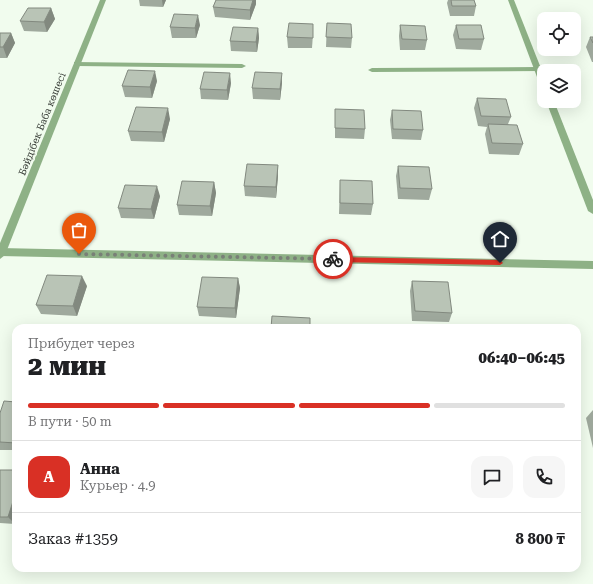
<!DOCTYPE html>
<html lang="ru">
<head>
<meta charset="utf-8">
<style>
  body { margin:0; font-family:"Roboto Serif",serif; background:#f6f6f6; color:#202124; height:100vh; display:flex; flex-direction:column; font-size:15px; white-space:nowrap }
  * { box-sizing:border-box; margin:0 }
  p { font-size:13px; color:#757577 }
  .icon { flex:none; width:22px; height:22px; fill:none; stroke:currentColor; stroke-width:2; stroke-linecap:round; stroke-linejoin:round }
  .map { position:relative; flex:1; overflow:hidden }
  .details { position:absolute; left:12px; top:324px; width:569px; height:248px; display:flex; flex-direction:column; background:#fff; border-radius:12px; box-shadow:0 4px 16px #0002 }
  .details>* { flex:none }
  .tools { position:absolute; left:537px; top:12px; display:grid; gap:8px }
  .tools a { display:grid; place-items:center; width:44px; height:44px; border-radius:8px; background:#fff; box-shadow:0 4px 16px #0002; font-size:20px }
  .pin { position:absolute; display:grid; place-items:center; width:34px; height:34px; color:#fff; margin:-41px -17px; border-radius:50% 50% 50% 0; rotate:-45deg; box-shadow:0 0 4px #0007 }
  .pin .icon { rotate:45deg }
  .courier { position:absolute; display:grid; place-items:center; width:40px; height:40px; margin:-20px; border:3px solid #d93025; border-radius:50%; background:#fff; color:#222; box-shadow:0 1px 5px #0007 }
  .overview em { font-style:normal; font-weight:800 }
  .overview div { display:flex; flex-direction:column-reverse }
  .overview { display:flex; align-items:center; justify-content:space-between; height:68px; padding:0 16px }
  h1 { font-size:26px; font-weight:800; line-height:30px }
  .bar { display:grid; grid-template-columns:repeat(4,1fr); gap:6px 4px; align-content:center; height:48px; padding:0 16px }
  .bar i { height:5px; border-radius:3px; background:#e0e0e0 }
  .bar .on { background:#d93025 }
  .bar p { grid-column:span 4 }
  .line { display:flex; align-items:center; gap:10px; padding:0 16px; border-top:1px solid #e0e0e0 }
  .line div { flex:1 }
  .round { display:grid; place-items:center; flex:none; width:42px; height:42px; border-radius:12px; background:#f6f6f6 }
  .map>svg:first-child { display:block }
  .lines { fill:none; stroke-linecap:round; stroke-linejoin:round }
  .service { fill:#8eb186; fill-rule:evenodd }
  .minor { fill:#8eb186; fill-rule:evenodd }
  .wall { fill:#9fa99d }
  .shaded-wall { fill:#82897f }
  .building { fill:#b9c4b6; stroke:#82897f }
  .route { fill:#d93025 }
  .done { stroke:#798077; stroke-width:4; stroke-dasharray:0 7.2 }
  .labels { text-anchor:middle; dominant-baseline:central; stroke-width:3.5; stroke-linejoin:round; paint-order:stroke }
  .far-street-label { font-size:10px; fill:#383d37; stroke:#f1fcee }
</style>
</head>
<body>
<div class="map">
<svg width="593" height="584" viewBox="0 0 593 584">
  <rect width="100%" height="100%" fill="#f1fcee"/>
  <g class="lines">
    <!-- service -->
    <g class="service">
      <path d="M74,62L242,64L246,66L242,68L77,66H74Z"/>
      <path d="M538,67L542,69L541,71L372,72L368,70L372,68Z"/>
      <path d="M0,248L593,261V269L0,256Z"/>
    </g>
    <!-- minor -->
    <g class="minor">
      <path d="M100,0H106L5,255L0,259V243Z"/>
      <path d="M508,0H514L544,76V87L540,85Z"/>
      <path d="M546,101H554L593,200V214L588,211Z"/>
    </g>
  </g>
  <!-- wall -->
  <g class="wall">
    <path d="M139,0H166L163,7L140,6Z"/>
    <path d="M216,0H256V4L250,20L215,17L213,7Z"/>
    <path d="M448,0H474L476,6L474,16H450L447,3Z"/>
    <path d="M51,8L55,19L47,32L24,31L20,21Z"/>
    <path d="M327,23L352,38L351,48L326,47Z"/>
    <path d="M200,25L196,38H172L170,27Z"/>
    <path d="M400,25L427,40L425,50H400L399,36Z"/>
    <path d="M456,25L484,39L481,50L456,49L453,35Z"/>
    <path d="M258,28L259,38L257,52L231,51L230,41Z"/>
    <path d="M0,33H11L15,43L7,58H0Z"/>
    <path d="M313,34L312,48H288L287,37Z"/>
    <path d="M590,37H593V62H592L586,47Z"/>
    <path d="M157,81L152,98L125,97L122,86Z"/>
    <path d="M231,83L228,100L201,99L200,89Z"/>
    <path d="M282,83L280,100L253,99L252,88Z"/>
    <path d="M477,98L511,117L508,124L523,144L519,155L489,154L485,134L487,127L478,126L474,108Z"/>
    <path d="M335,109L365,129L364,139L335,138Z"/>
    <path d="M392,110L423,130L421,140L392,139L390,120Z"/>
    <path d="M170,119L164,142L131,141L128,131Z"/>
    <path d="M278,165V176L276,198L245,196L244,186Z"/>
    <path d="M398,166L432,189L429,200L398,199L396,176Z"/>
    <path d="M340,180L373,204L371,215L339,214Z"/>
    <path d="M214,182L216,193L212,216L179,215L177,205Z"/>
    <path d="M160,196L154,219L121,218L118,208Z"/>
    <path d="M238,278L240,288L236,318L199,316L197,307Z"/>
    <path d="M412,281L452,313L449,322L412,321L410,291Z"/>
    <path d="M87,286L77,316L41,314L36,305Z"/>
    <path d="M16,402V450H0V413Z"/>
    <path d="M593,410V448L586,418Z"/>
    <path d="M0,470L15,524L0,523Z"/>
  </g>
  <!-- shaded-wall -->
  <g class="shaded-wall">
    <path d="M162,0H166L163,7Z"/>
    <path d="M253,0H256V4L250,20V10Z"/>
    <path d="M51,8L55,19L47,32L44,22Z"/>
    <path d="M198,15L200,25L196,38L195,28Z"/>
    <path d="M258,28L259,38L257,52L256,42Z"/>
    <path d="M11,33L15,43L7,58L3,47Z"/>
    <path d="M155,71L157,81L152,98L150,87Z"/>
    <path d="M230,73L231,83L228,100L227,90Z"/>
    <path d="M282,73V83L280,100V89Z"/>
    <path d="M168,108L170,119L164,142L162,132Z"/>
    <path d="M278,165V176L276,198V187Z"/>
    <path d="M214,182L216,193L212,216L210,206Z"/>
    <path d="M157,186L160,196L154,219L151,209Z"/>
    <path d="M82,276L87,286L77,316L73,306Z"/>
    <path d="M238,278L240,288L236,318L235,308Z"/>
    <path d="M16,492V522L15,524L8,517Z"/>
  </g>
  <!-- building -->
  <g class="building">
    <path d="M216,0H253L250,10L213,7Z"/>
    <path d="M451,0H474L476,6H452Z"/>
    <path d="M28,8H51L44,22L20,21Z"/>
    <path d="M174,14L198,15L195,28L170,27Z"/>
    <path d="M289,23L313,24V38L287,37Z"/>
    <path d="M327,23L351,24L352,38L326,37Z"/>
    <path d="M400,25L425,26L427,40L402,39Z"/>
    <path d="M456,25H481L484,39H459Z"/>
    <path d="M233,27L258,28L256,42L230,41Z"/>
    <path d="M0,33H11L3,47H0Z"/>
    <path d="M590,37H593V43Z"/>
    <path d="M128,70L155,71L150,87L122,86Z"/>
    <path d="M204,72L230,73L227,90L200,89Z"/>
    <path d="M255,72L282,73L280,89L252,88Z"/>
    <path d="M477,98L506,99L511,117L481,116Z"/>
    <path d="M136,107L168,108L162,132L128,131Z"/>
    <path d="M335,109L364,110L365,129L335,128Z"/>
    <path d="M392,110L421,111L423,130L393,129Z"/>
    <path d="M488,124L517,125L523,144L492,143Z"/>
    <path d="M247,164L278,165L276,187L244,186Z"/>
    <path d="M398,166L429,167L432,189L400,188Z"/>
    <path d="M340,180L372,181L373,204L340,203Z"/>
    <path d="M182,181L214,182L210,206L177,205Z"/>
    <path d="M125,185L157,186L151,209L118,208Z"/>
    <path d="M47,275L82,276L73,306L36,305Z"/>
    <path d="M202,277L238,278L235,308L197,307Z"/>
    <path d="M412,281L448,282L452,313L415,311Z"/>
    <path d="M272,316L310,318V328H271Z"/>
    <path d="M4,401L16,402V443L0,442V413Z"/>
    <path d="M0,470H16V492L8,517H0Z"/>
  </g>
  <!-- route -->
  <path class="route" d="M333,257L500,260L503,263L500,265L333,262L330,259Z"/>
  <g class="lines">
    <!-- done -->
    <path class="done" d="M79,254L333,259"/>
  </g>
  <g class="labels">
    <!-- far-street labels -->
    <g class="far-street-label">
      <text transform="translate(42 124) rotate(-68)">Бәйдібек Баба көшесі</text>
    </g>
  </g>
</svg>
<div class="tools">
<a><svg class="icon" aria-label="locate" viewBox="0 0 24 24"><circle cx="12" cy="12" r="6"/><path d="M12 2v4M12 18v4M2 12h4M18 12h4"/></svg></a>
<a><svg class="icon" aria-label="layers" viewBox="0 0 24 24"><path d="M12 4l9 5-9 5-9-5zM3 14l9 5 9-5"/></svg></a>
</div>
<div class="pin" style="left:79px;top:254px;background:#ea580c"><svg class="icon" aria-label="bag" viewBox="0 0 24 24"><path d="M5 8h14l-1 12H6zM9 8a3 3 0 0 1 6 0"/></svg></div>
<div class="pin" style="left:500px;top:263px;background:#1f2937"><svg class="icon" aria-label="home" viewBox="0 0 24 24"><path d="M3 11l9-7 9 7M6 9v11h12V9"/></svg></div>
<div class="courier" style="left:333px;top:259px"><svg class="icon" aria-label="bike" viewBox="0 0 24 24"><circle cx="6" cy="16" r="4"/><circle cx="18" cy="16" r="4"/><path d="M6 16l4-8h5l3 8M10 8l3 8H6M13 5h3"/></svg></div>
<section class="details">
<div class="overview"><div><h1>2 мин</h1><p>Прибудет через</p></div><em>06:40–06:45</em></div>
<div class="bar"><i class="on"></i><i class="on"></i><i class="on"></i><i></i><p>В пути · 50 m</p></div>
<div class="line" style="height:72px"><b class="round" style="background:#d93025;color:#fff">А</b><div><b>Анна</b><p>Курьер · 4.9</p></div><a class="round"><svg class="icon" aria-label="chat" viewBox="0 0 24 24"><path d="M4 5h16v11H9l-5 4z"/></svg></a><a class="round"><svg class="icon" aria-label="phone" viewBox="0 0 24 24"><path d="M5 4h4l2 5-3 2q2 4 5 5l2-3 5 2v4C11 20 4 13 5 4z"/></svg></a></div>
<div class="line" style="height:52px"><div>Заказ #1359</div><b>8 800 ₸</b></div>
</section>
</div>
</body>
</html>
